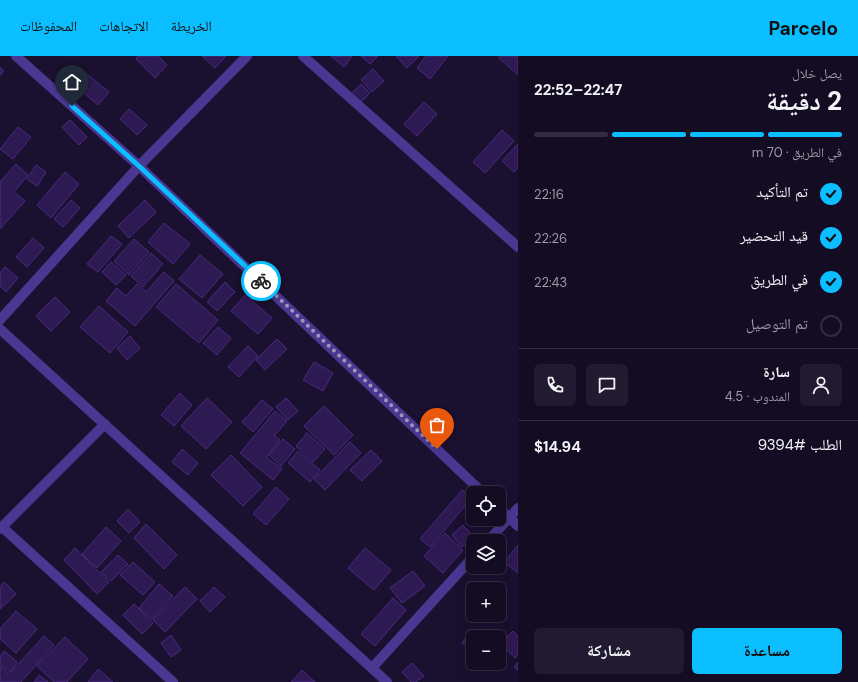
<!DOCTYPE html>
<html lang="ar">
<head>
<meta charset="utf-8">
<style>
  body { margin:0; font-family:"DM Sans","Noto Naskh Arabic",sans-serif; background:#211a30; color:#f1f3f6; direction:rtl; height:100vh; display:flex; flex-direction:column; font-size:15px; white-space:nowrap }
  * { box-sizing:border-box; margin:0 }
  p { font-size:13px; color:#9d9ba6 }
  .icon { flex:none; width:22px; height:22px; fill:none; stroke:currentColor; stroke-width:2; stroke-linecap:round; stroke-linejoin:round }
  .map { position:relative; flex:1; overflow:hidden; direction:ltr }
  .side { display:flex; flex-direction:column; background:#140c23; width:340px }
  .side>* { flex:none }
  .controls { position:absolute; left:466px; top:430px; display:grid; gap:8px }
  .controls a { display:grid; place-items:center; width:40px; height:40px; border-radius:6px; background:#140c23; box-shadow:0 4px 16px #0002,0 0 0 1px #332c41; font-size:20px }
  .pin { position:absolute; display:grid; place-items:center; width:34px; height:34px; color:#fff; margin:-41px -17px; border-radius:50% 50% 50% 0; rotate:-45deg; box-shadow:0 0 4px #0007 }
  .pin .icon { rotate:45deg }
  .courier { position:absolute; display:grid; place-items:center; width:40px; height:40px; margin:-20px; border:3px solid #0abeff; border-radius:50%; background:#fff; color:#222; box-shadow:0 1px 5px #0007 }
  .head em { font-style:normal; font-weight:700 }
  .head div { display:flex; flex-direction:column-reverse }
  .head { display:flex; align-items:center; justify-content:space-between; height:68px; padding:0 16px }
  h1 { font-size:26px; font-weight:700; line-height:30px }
  .bar { display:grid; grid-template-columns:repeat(4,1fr); gap:6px 4px; align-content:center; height:48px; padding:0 16px }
  .bar i { height:5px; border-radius:3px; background:#332c41 }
  .bar .active { background:#0abeff }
  .bar p { grid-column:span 4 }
  .line { display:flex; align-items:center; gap:10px; padding:0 16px; border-top:1px solid #332c41 }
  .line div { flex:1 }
  .round { display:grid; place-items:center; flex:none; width:42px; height:42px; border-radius:6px; background:#211a30 }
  ol { padding:0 16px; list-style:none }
  li { display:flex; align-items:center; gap:12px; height:44px }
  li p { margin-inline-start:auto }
  li .icon { padding:4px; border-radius:50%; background:#0abeff; color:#111; stroke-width:4 }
  li:last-child { color:#9d9ba6 }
  li i { width:22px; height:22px; border:2px solid #332c41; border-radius:50% }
  .cta { display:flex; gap:8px; margin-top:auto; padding:8px 16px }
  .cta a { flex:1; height:46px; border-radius:6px; background:#0abeff; color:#111; font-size:16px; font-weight:700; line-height:46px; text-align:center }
  .cta a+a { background:#211a30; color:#f1f3f6 }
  header { display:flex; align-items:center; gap:24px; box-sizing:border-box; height:56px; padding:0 20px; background:#0abeff; color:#111 }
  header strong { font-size:19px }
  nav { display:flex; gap:22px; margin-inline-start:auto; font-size:14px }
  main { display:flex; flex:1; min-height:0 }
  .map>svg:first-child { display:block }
  .building { fill:#2e1a52; stroke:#492a80 }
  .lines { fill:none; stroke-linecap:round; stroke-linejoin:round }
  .street { stroke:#493792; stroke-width:10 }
  .done { stroke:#9f96b6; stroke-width:4; stroke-dasharray:0 7.2 }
  .route { stroke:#0abeff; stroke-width:5 }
</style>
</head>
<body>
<header>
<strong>Parcelo</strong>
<nav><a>الخريطة</a><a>الاتجاهات</a><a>المحفوظات</a></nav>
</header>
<main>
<section class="side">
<div class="head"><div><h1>2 دقيقة</h1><p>يصل خلال</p></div><em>22:47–22:52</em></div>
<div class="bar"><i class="active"></i><i class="active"></i><i class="active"></i><i></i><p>في الطريق · 70 m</p></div>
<ol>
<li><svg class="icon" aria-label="check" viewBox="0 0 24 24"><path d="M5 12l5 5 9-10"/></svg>تم التأكيد<p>22:16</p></li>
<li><svg class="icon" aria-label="check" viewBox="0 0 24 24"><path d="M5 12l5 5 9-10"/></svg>قيد التحضير<p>22:26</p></li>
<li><svg class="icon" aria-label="check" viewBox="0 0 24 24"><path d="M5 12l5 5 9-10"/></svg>في الطريق<p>22:43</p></li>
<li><i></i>تم التوصيل</li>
</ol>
<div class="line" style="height:72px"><a class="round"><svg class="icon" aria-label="person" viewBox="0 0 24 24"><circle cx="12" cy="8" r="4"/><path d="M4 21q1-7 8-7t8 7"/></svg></a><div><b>سارة</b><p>المندوب · 4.5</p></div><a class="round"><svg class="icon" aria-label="chat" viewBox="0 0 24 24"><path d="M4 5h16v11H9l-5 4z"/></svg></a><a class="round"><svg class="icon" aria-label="phone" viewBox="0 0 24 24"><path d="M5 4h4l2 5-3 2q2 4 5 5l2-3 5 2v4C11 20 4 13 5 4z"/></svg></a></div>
<div class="line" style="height:52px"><div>الطلب #9394</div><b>$14.94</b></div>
<div class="cta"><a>مساعدة</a><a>مشاركة</a></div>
</section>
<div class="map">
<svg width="518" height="626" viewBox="0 0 518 626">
  <rect width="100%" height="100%" fill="#1a102f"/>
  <!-- building -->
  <g class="building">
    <path d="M138,0H158L167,9L155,22L136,3Z"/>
    <path d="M202,0H226L215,12Z"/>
    <path d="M331,0H352L344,11Z"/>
    <path d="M361,0H378L370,8Z"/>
    <path d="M396,0H419L407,12Z"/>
    <path d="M426,0H448L430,23L417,12Z"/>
    <path d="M500,0H518V19L499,2Z"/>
    <path d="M0,11L4,15L0,19Z"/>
    <path d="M373,13L384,25L372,36L361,24Z"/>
    <path d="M82,14L109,36L98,49L71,26Z"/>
    <path d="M361,28L370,37L357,50L348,41Z"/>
    <path d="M424,46L437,58L417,80L404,68Z"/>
    <path d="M129,53L147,69L137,79L120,63Z"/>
    <path d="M70,64L87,81L79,89L62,71Z"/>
    <path d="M18,71L31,81L13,103L0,93Z"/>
    <path d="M502,74L514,85L485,117L473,106Z"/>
    <path d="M518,88V112L514,116L502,105Z"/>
    <path d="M16,108L28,119L14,136L25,145L0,173V126Z"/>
    <path d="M36,109L46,116L37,130L27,123Z"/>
    <path d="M65,116L79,128L51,162L37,149Z"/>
    <path d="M71,144L80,152L63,171L54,163Z"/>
    <path d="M145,144L156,156L129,182L118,170Z"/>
    <path d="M164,167L190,188L173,208L148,186Z"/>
    <path d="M111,180L122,188L98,216L87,208Z"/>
    <path d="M33,182L44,192L27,211L16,201Z"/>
    <path d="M134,183L149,196L129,219L114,205Z"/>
    <path d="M151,197L163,208L143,231L131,220Z"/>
    <path d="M200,199L223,218L202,242L179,223Z"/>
    <path d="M111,206L126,219L116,229L102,216Z"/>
    <path d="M5,211L18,222L6,236L0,230V217Z"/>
    <path d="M164,216L174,225L135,270L106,245L117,232L126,240L137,228L146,236Z"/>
    <path d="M225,226L235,236L217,255L207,246Z"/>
    <path d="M176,228L218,264L199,287L156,251Z"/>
    <path d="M245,239L272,262L258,278L231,255Z"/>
    <path d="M55,241L70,256L51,275L36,260Z"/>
    <path d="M99,250L128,276L110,297L80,271Z"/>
    <path d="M218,271L231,282L217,299L203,287Z"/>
    <path d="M130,280L140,292L127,304L117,292Z"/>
    <path d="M277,283L287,293L265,314L256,304Z"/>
    <path d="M248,290L258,300L239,321L228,311Z"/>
    <path d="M314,306L333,317L323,335L303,324Z"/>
    <path d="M180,337L192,349L174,370L161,359Z"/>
    <path d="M207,342L232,366L206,393L181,370Z"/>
    <path d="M286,342L298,355L288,364L276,351Z"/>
    <path d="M262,344L273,353L253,376L242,366Z"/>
    <path d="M324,350L353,379L334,399L304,370Z"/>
    <path d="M275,355L287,365L274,380L280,384L266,401L282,413L273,424L240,397Z"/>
    <path d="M307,377L325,393L313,406L296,390Z"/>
    <path d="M283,383L295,393L281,410L269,399Z"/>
    <path d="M350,386L361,397L325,434L314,423Z"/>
    <path d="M182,393L198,407L188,419L172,406Z"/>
    <path d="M371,394L382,405L362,425L350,414Z"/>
    <path d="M298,395L320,414L310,426L288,407Z"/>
    <path d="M231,399L262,431L243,450L211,419Z"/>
    <path d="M276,431L289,443L266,469L253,458Z"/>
    <path d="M462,434L472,442L430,491L420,483Z"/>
    <path d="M128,453L140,466L129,477L117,465Z"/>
    <path d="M146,468L177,499L164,513L134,482Z"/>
    <path d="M463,469L474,481L462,491L452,479Z"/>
    <path d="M106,471L121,485L97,512L82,498Z"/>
    <path d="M445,477L463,494L443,517L424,500Z"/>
    <path d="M518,489V517L504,506Z"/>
    <path d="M75,492L109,526L97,538L64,504Z"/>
    <path d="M365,492L391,514L374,534L348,512Z"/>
    <path d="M118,499L128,508L111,525L101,516Z"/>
    <path d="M133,506L155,526L143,539L120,519Z"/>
    <path d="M413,515L425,530L402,547L390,532Z"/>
    <path d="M4,526L16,538L0,553V531Z"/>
    <path d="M159,528L173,540L152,563L139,552Z"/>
    <path d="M185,531L197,543L165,576L153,564Z"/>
    <path d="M214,531L225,541L210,556L200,545Z"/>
    <path d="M393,542L406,554L375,590L361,578Z"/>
    <path d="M134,548L153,567L142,578L123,559Z"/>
    <path d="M16,555L37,573L16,597L0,583V573Z"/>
    <path d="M472,574L480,581H473V595L462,587Z"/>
    <path d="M513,575L518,580V599L515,602L500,588Z"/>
    <path d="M171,579L181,594L171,601L161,587Z"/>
    <path d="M44,580L54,589L21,626H0V610L9,618Z"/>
    <path d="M65,581L88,603L67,626H54L37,610Z"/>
    <path d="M4,595L17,606L10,616L0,608V601Z"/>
    <path d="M518,606V615L514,611Z"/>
    <path d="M412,607L424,620L416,626H411L402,616Z"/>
    <path d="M98,613L113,626H88Z"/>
    <path d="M302,614L315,626H291Z"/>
    <path d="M39,619L48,626H34Z"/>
  </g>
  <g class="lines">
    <!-- street -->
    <g class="street">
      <path d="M16,0L139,110L483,437"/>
      <path d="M303,0L518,191"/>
      <path d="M0,264L139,110L247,0"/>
      <path d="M0,273L387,626"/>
      <path d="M499,452L518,470"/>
      <path d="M2,471L173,626"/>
      <path d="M0,473L105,368"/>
      <path d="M488,485L518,452"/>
      <path d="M372,612L473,501"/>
    </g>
  </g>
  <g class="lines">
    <!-- done -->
    <path class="done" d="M261,225L437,393"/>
    <!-- route -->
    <path class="route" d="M72,50L139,110L261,225"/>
  </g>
</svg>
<div class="controls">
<a><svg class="icon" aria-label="locate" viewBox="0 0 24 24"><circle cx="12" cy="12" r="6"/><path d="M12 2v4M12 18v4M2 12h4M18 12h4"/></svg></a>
<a><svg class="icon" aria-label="layers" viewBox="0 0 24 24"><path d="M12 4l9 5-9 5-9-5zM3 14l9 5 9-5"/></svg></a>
<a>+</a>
<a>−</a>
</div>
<div class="pin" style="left:437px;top:393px;background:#ea580c"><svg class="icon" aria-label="bag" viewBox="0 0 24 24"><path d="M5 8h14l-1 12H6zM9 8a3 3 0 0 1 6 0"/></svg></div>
<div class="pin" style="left:72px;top:50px;background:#1f2937"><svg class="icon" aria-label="home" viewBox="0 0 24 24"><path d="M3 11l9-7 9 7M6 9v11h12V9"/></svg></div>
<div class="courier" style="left:261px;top:225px"><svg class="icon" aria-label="bike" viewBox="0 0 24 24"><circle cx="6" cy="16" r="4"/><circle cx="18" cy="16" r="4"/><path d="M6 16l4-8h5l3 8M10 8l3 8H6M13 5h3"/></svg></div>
</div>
</main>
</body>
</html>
